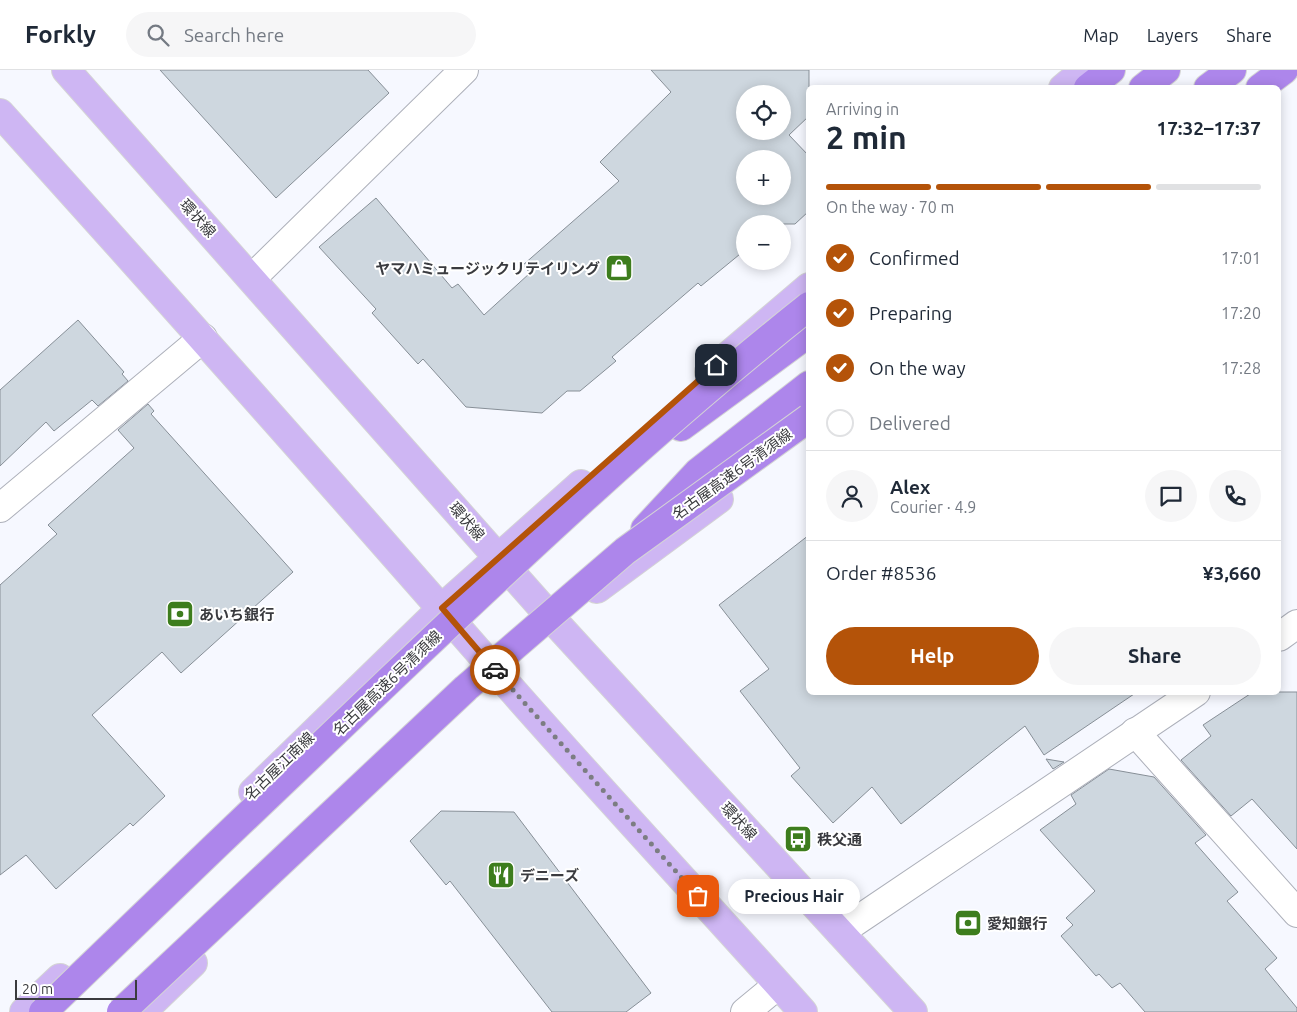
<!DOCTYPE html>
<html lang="en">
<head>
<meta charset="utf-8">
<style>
  body { margin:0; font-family:Ubuntu,"Noto Sans JP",sans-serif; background:#f6f6f7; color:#1f2937; height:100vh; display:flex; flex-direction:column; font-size:19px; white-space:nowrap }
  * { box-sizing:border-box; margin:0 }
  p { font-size:16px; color:#747a83 }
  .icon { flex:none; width:28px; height:28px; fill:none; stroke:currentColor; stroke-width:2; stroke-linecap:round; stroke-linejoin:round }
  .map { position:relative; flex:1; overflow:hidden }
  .details { position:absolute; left:806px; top:15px; width:475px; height:610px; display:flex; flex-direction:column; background:#fff; border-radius:8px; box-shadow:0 2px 12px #0003 }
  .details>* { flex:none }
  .tools { position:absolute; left:736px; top:15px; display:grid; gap:10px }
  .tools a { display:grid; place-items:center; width:55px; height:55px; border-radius:50%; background:#fff; box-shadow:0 2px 12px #0003; font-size:25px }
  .scale { position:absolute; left:15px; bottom:12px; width:122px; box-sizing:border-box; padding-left:5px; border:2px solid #3a3b3f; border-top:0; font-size:14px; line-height:18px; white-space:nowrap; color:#3a3b3f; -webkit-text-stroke:4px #fff; paint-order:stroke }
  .pin { position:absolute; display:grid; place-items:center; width:42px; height:42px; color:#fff; margin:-21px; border-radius:10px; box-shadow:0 2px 8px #0006 }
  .courier { position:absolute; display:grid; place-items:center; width:50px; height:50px; margin:-25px; border:4px solid #b45309; border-radius:50%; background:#fff; color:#222; box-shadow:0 1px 6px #0007 }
  .bubble { position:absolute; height:35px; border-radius:18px; background:#fff; box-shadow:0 2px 12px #0003; font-size:16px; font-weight:700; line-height:35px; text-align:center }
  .head em { font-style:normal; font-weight:700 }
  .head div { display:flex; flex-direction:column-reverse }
  .head { display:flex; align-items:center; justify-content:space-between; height:85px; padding:0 20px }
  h1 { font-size:32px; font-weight:700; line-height:38px }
  .bar { display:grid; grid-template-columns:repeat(4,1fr); gap:8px 5px; align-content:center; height:60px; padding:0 20px }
  .bar i { height:6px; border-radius:4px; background:#e0e1e3 }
  .bar .active { background:#b45309 }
  .bar p { grid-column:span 4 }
  .line { display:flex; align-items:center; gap:12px; padding:0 20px; border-top:1px solid #e0e1e3 }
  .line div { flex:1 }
  .round { display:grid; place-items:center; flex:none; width:52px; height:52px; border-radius:26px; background:#f6f6f7 }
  ol { padding:0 20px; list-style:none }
  li { display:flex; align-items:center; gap:15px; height:55px }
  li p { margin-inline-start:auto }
  li .icon { padding:5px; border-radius:50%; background:#b45309; color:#fff; stroke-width:4 }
  li:last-child { color:#747a83 }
  li i { width:28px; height:28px; border:2px solid #e0e1e3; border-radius:50% }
  .action { display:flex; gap:10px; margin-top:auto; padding:10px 20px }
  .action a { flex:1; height:58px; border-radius:30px; background:#b45309; color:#fff; font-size:20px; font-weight:700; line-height:58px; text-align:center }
  .action a+a { background:#f6f6f7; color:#1f2937 }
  header { display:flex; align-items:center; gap:30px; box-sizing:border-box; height:70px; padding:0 25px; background:#fff; border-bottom:1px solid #e0e1e3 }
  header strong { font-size:24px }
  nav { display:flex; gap:28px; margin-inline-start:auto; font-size:18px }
  .search { width:350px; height:45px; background:#f6f6f7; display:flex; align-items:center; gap:12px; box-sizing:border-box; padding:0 18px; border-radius:28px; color:#747a83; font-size:19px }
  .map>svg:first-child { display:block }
  .building { fill:#ced7df; stroke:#878f97; fill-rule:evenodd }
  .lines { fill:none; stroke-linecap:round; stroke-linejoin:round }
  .minor-casing { stroke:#adb0ba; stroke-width:30 }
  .primary-casing { stroke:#d4d4d5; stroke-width:30 }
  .motorway-casing { stroke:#d4d4d5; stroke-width:30 }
  .minor { stroke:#fff; stroke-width:28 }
  .primary { stroke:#ceb6f3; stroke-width:28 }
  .motorway { stroke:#ad86eb; stroke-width:28 }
  .motorway-bridge-casing { stroke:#d4d4d5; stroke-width:30; stroke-linecap:butt }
  .motorway-bridge { stroke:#ad86eb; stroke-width:28 }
  .done { stroke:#7c7d82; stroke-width:5; stroke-dasharray:0 9 }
  .route { stroke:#b45309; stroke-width:6 }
  .labels { text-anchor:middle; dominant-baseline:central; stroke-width:4; stroke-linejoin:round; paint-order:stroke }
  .street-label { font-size:15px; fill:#3a3b3f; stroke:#fff }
  .poi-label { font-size:15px; font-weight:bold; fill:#3a3b3f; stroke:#fff; text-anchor:start }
</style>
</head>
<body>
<header>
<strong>Forkly</strong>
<div class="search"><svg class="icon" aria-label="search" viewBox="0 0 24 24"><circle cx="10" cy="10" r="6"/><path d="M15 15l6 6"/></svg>Search here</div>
<nav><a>Map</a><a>Layers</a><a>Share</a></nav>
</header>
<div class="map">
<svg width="1297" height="942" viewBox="0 0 1297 942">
  <rect width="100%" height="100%" fill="#f6f8ff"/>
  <!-- building -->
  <g class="building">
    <path d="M160,0H368L389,23L276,128Z"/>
    <path d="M651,0H809V46L789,65L809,86V141L795,154H745V180L701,216L698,213L612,287L616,291L580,321H567L542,343L466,337L423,289L418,294L372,243L376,239L319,177L376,128L452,218L458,214L484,245L530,203L523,195L619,111L600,92L671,22ZM745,24H782V61H745ZM745,89H782V126H745Z"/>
    <path d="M78,250L124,302L122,304L128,311L98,336L92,330L54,361L46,352L0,396V320Z"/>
    <path d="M148,334L154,341L151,344L293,502L181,603L162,582L92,645L165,726L133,756L130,753L56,819L26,785L0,805V515L57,464L48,455L134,378L118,360Z"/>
    <path d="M809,465V622H1137L1044,685L1025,656L901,754L872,717L833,753L791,706L800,698L740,621L769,599L719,535Z"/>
    <path d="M1253,622H1297V779L1252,729L1231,746L1181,690L1211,666L1203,655Z"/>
    <path d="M1046,689L1064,692L1053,699Z"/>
    <path d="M1109,699L1154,707L1206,765L1195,773L1238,822L1227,831L1277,888L1265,899L1297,938V942H1145L1120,913L1112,918L1099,904L1096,906L1061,866L1073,855L1066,848L1095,821L1040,760L1076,734L1071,725Z"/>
    <path d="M441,741L514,742L651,923L626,942H552L450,811L446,815L410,771Z"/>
  </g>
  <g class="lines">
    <!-- minor casing -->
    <g class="minor-casing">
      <g id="minor">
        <path d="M252,208L464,0"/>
        <path d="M0,438L203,268"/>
        <path d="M1279,567L1297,554"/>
        <path d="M1135,662L1297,843"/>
        <path d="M840,862L1196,622"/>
        <path d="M745,942L778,915"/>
      </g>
    </g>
    <!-- primary casing -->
    <g class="primary-casing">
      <g id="primary">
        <path d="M66,0L554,551L913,942"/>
        <path d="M1063,18L1085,0"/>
        <path d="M0,43C168,229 334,416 499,605C598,718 702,829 803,942"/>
        <path d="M709,302L809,217"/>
        <path d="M597,519L719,429"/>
        <path d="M253,722L442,538L581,414"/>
        <path d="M24,942L60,908"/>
        <path d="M142,942L193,893"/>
      </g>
    </g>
    <!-- motorway casing -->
    <g class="motorway-casing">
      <g id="motorway">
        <path d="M1088,18L1111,0"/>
        <path d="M1143,18L1166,0"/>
        <path d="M1208,18L1232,0"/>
        <path d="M1260,18L1284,0"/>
        <path d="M681,357L809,263"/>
        <path d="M645,459L698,402L809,315"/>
      </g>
    </g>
    <!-- minor -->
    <use href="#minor" class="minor"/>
    <!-- primary -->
    <use href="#primary" class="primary"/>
    <!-- motorway -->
    <use href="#motorway" class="motorway"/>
    <!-- motorway-bridge casing -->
    <g class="motorway-bridge-casing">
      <g id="motorway-bridge">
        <path d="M43,942C160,829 277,717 395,605C529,478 664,351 809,236"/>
        <path d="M121,942L466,618L625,481L809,348"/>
      </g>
    </g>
    <!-- motorway-bridge -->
    <use href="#motorway-bridge" class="motorway-bridge"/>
  </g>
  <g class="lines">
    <!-- done -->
    <path class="done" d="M495,600L698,826"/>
    <!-- route -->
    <path class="route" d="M495,600L442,538L716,295"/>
  </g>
  <!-- icons -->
  <defs>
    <g id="shop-square" transform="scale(1.4375)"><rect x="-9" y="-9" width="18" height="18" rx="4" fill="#3d7d1d" stroke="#fff"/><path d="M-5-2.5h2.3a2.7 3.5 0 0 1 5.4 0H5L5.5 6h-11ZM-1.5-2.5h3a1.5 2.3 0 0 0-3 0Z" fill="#fff"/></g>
    <g id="bank-square" transform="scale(1.4375)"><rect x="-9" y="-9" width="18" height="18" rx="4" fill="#3d7d1d" stroke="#fff"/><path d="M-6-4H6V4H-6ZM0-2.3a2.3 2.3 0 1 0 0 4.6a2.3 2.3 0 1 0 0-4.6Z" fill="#fff"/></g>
    <g id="bus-square" transform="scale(1.4375)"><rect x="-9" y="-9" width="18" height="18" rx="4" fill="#3d7d1d" stroke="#fff"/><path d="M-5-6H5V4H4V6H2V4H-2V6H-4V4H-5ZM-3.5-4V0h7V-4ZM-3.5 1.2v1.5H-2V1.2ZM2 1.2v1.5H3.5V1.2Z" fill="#fff"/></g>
    <g id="restaurant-square" transform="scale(1.4375)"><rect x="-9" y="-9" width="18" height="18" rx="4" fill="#3d7d1d" stroke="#fff"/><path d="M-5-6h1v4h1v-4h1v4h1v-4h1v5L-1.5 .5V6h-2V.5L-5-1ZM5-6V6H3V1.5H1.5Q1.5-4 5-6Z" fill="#fff"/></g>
  </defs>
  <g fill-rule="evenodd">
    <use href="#shop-square" x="619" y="198"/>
    <use href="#bank-square" x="180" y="544"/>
    <use href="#bus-square" x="798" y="769"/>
    <use href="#restaurant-square" x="501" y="805"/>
    <use href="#bank-square" x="968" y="853"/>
  </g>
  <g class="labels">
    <!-- street labels -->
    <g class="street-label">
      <text transform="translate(198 148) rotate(48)">環状線</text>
      <text transform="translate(732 404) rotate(-36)">名古屋高速6号清須線</text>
      <text transform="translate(467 451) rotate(49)">環状線</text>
      <text transform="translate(387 613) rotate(-44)">名古屋高速6号清須線</text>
      <text transform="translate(279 696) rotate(-44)">名古屋江南線</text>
      <text transform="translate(739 751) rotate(47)">環状線</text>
    </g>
    <!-- poi labels -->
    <g class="poi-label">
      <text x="600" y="198" text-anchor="end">ヤマハミュージックリテイリング</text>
      <text x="199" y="544">あいち銀行</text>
      <text x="817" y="769">秩父通</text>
      <text x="520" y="805">デニーズ</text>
      <text x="987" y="853">愛知銀行</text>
    </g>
  </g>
</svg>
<div class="tools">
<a><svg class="icon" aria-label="locate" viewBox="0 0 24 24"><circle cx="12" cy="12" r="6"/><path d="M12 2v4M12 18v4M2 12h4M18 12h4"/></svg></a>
<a>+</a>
<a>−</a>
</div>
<div class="scale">20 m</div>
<div class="pin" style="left:698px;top:826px;background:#ea580c"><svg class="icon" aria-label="bag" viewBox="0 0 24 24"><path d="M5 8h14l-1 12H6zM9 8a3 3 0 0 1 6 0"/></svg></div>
<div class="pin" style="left:716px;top:295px;background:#1f2937"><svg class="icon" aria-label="home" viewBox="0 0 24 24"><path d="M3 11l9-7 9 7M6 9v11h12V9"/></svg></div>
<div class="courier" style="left:495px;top:600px"><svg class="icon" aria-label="car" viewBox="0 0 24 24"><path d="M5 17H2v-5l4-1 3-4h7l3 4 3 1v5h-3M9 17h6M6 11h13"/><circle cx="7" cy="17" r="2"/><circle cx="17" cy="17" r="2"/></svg></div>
<div class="bubble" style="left:728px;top:809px;width:132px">Precious Hair</div>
<section class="details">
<div class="head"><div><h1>2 min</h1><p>Arriving in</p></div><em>17:32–17:37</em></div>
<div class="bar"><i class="active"></i><i class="active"></i><i class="active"></i><i></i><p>On the way · 70 m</p></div>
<ol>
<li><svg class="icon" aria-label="check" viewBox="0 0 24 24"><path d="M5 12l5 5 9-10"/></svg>Confirmed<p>17:01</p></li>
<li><svg class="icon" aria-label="check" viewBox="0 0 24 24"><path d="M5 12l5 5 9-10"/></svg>Preparing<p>17:20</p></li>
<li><svg class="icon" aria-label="check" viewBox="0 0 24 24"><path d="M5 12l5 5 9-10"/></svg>On the way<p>17:28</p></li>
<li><i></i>Delivered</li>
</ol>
<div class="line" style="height:90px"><a class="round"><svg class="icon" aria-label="person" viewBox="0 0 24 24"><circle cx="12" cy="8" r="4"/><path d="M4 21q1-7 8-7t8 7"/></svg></a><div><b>Alex</b><p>Courier · 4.9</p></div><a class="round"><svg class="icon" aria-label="chat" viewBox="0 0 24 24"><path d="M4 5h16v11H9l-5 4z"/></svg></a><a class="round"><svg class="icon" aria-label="phone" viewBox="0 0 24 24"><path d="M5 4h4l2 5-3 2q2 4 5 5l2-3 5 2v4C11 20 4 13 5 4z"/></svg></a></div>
<div class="line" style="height:65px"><div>Order #8536</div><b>¥3,660</b></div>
<div class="action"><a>Help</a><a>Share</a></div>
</section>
</div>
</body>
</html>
